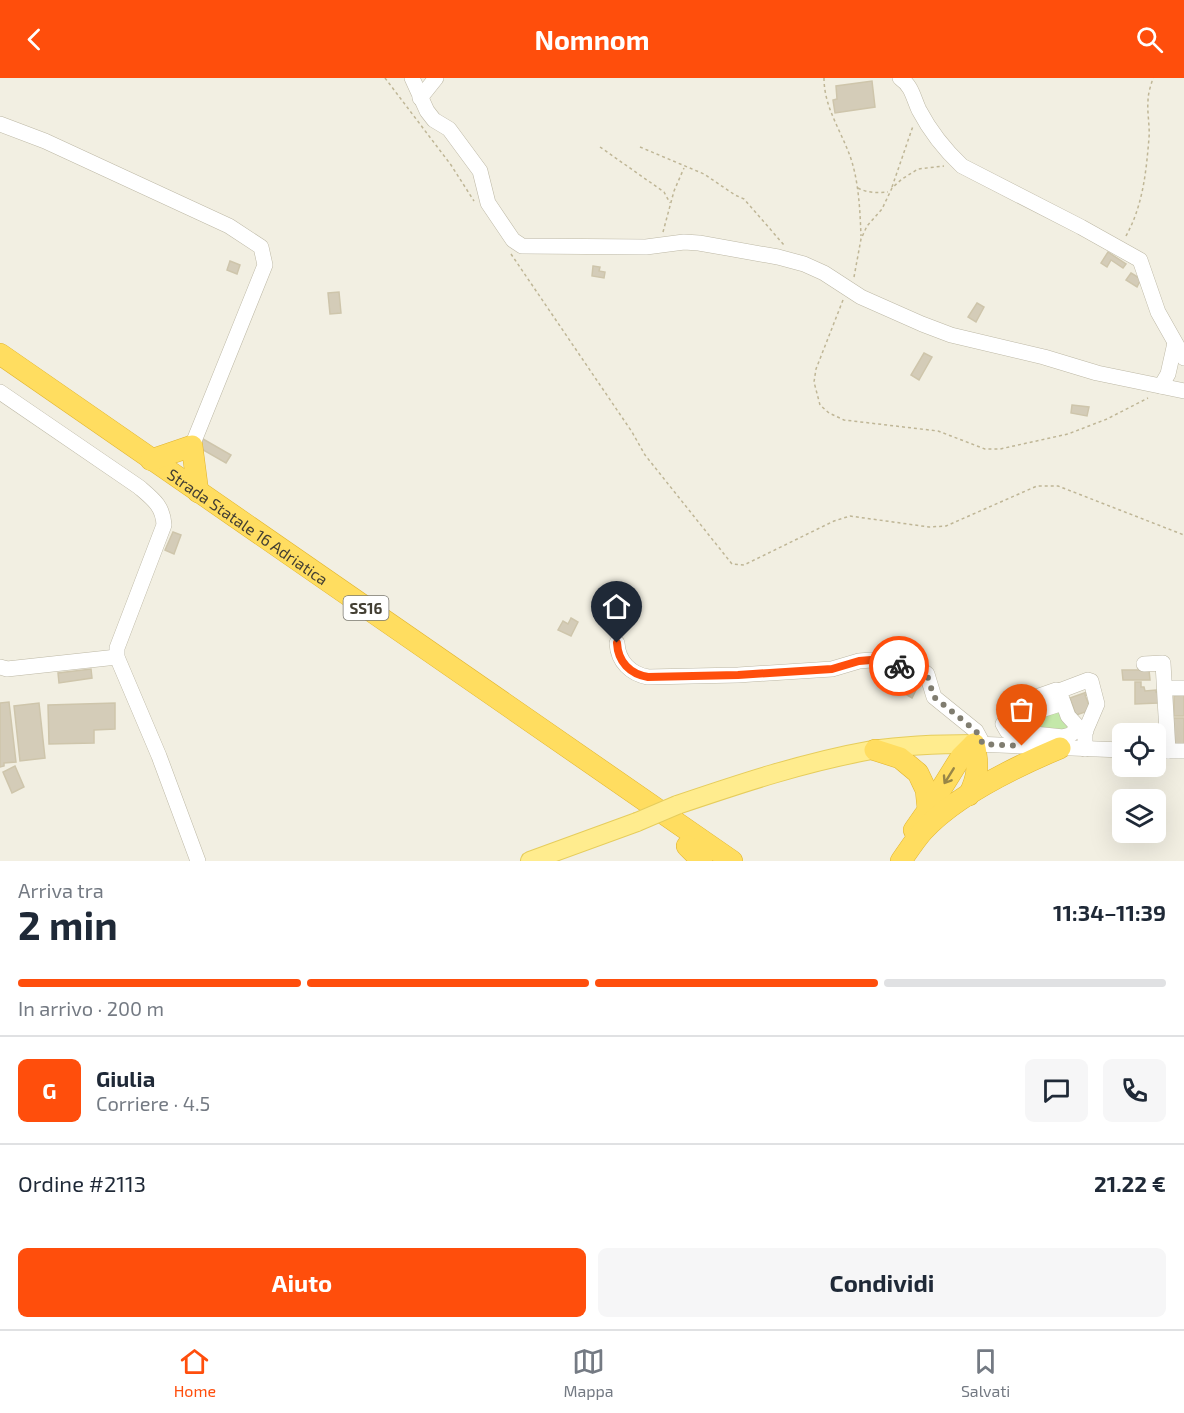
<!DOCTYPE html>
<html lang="it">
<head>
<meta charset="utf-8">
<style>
  body { margin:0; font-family:"Exo 2",sans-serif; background:#f6f6f7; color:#1f2937; height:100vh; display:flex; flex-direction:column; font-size:22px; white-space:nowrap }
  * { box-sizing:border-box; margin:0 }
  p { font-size:20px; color:#747a83 }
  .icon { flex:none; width:33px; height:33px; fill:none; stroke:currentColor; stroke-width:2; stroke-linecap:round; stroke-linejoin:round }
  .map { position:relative; height:783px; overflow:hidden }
  .side { display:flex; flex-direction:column; background:#fff; flex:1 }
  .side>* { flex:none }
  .controls { position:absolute; left:1112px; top:645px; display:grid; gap:12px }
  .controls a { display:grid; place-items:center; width:54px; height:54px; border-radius:9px; background:#fff; box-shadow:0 6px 24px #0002; font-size:30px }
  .pin { position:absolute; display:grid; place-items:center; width:51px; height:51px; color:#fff; margin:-62px -26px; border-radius:50% 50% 50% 0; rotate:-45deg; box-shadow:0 0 6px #0007 }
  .pin .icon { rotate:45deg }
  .courier { position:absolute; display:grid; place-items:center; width:60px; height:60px; margin:-30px; border:4px solid #ff4e0c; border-radius:50%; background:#fff; color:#222; box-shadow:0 2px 8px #0007 }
  .overview em { font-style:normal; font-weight:700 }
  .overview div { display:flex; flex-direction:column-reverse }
  .overview { display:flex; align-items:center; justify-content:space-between; height:102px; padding:0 18px }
  h1 { font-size:39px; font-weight:700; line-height:45px }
  .bar { display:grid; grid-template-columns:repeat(4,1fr); gap:9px 6px; align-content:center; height:72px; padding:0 18px }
  .bar i { height:8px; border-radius:4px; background:#e0e1e3 }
  .bar .selected { background:#ff4e0c }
  .bar p { grid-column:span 4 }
  .line { display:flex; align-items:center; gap:15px; padding:0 18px; border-top:2px solid #e0e1e3 }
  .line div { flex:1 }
  .round { display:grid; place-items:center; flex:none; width:63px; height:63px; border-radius:9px; background:#f6f6f7 }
  .action { display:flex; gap:12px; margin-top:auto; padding:12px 18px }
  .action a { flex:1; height:69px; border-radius:9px; background:#ff4e0c; color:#fff; font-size:24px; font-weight:700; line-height:69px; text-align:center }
  .action a+a { background:#f6f6f7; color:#1f2937 }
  header { display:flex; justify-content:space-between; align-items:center; height:78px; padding:0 18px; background:#ff4e0c; color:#fff; font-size:27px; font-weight:700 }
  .tab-bar { display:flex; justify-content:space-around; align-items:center; height:84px; border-top:2px solid #e0e1e3; background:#fff; font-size:16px; color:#747a83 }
  .tab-bar a { display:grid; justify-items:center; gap:3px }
  .tab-bar .selected { color:#ff4e0c }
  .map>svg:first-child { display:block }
  .green { fill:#c4e8a9 }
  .building { fill:#d4ccb8; stroke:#cec5ab; stroke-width:1.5 }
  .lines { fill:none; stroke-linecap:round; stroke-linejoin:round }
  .minor-casing { stroke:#bdb8a5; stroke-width:16 }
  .major-casing { stroke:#e6cd5c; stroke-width:20 }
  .highway-casing { stroke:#e1b42d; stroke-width:22 }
  .path { stroke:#bfb696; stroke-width:1.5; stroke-dasharray:3 3; stroke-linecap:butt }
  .minor { stroke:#fff; stroke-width:15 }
  .major { stroke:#ffec8e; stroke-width:18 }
  .highway { stroke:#ffdd60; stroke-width:21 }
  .major-bridge-casing { stroke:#e6cd5c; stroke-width:20; stroke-linecap:butt }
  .major-bridge { stroke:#ffec8e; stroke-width:18 }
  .oneway { stroke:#988647 }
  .done { stroke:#807d70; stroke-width:6; stroke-dasharray:0 10.8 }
  .route { stroke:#ff4e0c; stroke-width:8 }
  .labels { text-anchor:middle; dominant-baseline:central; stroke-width:5; stroke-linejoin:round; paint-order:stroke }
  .shield { fill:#fff; stroke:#7b7970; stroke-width:1.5 }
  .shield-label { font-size:15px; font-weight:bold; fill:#433f33 }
  .street-label { font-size:16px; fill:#433f33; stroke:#fff }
</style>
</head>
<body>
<header><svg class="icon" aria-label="back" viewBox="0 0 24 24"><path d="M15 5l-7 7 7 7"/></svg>Nomnom<svg class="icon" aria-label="search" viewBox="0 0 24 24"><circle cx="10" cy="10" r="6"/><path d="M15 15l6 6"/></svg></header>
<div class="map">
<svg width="1184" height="783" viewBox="0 0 1184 783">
  <rect width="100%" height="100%" fill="#f2efe2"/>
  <!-- green -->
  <path class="green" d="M1027,626L1030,633L1038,630H1056L1072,652L1009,651Z"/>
  <!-- building -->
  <g class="building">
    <path d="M872,3L875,29L835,35L833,22L837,21L836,8Z"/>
    <path d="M1108,174L1126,186L1123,190L1111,182L1107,189L1101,185Z"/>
    <path d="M230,183L240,187L237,196L227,192Z"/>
    <path d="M593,188L600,189L599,193L605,194L604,200L592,198Z"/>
    <path d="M1131,195L1141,201L1137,209L1126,202Z"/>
    <path d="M339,214L341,235L330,236L328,215Z"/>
    <path d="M977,225L984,229L976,244L968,239Z"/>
    <path d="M924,275L932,279L919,302L911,297Z"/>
    <path d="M1072,327L1089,329L1087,338L1071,335Z"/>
    <path d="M203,361L231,377L226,385L198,369Z"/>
    <path d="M173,454L181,457L174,476L165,472Z"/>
    <path d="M571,540L578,544L571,558L558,552L563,543L568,546Z"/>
    <path d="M91,591L92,600L59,605L58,595Z"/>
    <path d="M1122,592H1149L1150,602H1123Z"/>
    <path d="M911,604L918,608L912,620L900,613L904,605L910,608Z"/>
    <path d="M1135,604H1141V609H1144L1145,613L1156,612V614H1159L1158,625L1135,626Z"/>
    <path d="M1087,614L1088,617H1085L1091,632L1076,637L1070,620Z"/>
    <path d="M1184,617V638H1174V618Z"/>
    <path d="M9,624L16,684L4,685V688L0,689V625Z"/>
    <path d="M39,625L45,680L20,683L14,628Z"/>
    <path d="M115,625V651L94,652V665L49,666L48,627Z"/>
    <rect x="1172" y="640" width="12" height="27"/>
    <path d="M15,688L24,709L12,715L3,694Z"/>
  </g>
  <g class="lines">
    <!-- minor casing -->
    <g class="minor-casing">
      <g id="minor">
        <path d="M412,0L427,33L434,42L449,51L480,93L488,125L513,162L522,168L646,169L684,164L699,165L778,179L804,186L824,195L861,219L922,246L951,257L1044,279L1097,295L1184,313"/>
        <path d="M900,0C912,8 913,19 919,32C930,53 945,72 962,88L1081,149L1140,182L1158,234L1184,280"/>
        <path d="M420,20L436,0"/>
        <path d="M0,46L45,63L229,148L261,169L265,187L192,368"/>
        <path d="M1161,308L1168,296L1175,265"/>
        <path d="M0,314L139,409C153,421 163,428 164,447L117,570V579L159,678L198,783"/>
        <path d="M617,565C618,584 631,596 648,599L738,597L832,591L859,583L871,582L924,594L927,596L934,619L976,653L983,666"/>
        <path d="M1144,586L1163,585L1168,673"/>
        <path d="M0,589L7,591L117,579"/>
        <path d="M1173,610H1184"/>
        <path d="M1059,613L1068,638L1079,650"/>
        <path d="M1038,621L1041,632L1063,625"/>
        <path d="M974,666L1122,672"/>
        <path d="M1085,671V654L1097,626L1091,603L1088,602L1059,613L1056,612L1036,619L1038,621L1023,625L1003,646L1007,653L1063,659L1070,657L1079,650L1086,653"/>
        <path d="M1155,673H1184"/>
      </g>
    </g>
    <!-- major casing -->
    <g class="major-casing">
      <g id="major">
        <path d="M677,727C742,705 805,684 872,672C906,667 940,666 974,666"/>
        <path d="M530,783L637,744"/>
      </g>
    </g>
    <!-- highway casing -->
    <g class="highway-casing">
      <g id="highway">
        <path id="s1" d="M0,276L732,783"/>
        <path d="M151,382L192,368L198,414"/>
        <path d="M875,672L900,680L918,695L926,712L928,732L914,752"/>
        <path d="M969,717C978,699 979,686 974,666"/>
        <path d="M928,732L961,679L974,666"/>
        <path d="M687,768L702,783"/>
        <path d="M901,783C908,773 915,762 923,753C956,717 1015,689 1060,670"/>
      </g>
    </g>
    <!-- path -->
    <g class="path">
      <path d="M385,0L451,87L474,123"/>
      <path d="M824,0C824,31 843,55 852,84C859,108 860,133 861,158"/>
      <path d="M600,69L664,114L670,125"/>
      <path d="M640,69L704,96L735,117L744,121L784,167"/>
      <path d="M892,109L913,48"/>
      <path d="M858,110C867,115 878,115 888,114"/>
      <path d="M663,154L674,113L684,90"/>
      <path d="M1126,158C1143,127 1146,95 1149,60C1150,48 1147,35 1148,23C1148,15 1151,7 1153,0"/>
      <path d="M511,176L632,354L645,377L732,486L744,487L834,443L850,438L929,449L946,448L1037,408H1058L1184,457"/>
      <path d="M854,199L861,161L867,148L882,131L892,110L902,101L918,91L944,88"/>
      <path d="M843,222L816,291L814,304L820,327L829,335L844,342L938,353L985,371H1000L1068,356L1107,341L1148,320"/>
    </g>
    <!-- minor -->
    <use href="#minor" class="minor"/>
    <!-- major -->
    <use href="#major" class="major"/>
    <!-- highway -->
    <use href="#highway" class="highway"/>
    <!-- major-bridge casing -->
    <g class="major-bridge-casing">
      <path id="major-bridge" d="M637,744L677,727"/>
    </g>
    <!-- major-bridge -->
    <use href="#major-bridge" class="major-bridge"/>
  </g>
  <!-- one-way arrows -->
  <defs><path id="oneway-shaft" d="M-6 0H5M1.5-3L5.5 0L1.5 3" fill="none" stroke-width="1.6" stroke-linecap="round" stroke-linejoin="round" transform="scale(1.5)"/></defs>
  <use class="oneway" href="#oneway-shaft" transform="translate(949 698) rotate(122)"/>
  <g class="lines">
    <!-- done -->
    <path class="done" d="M899,588L927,597L934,619L976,653L983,666L1022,668"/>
    <!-- route -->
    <path class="route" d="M617,565C618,584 630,596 648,599L738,597L832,591L859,583L871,582L899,588"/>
  </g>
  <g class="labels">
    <!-- shield labels -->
    <rect class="shield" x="343.5" y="518" width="45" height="24" rx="4.5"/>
    <g class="shield-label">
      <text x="366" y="530">SS16</text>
    </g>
    <!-- street labels -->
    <g class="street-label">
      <text stroke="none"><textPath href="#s1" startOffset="302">Strada Statale 16 Adriatica</textPath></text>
    </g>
  </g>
</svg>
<div class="controls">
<a><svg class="icon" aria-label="locate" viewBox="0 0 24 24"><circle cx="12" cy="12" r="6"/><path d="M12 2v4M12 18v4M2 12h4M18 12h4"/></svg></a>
<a><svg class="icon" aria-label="layers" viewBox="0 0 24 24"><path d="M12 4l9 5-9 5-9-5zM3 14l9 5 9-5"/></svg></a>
</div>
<div class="pin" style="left:1022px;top:668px;background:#ea580c"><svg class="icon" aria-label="bag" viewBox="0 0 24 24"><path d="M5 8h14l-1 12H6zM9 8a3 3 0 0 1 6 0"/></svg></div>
<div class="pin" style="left:617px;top:565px;background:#1f2937"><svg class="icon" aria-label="home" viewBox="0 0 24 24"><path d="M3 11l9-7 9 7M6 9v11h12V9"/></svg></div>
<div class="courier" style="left:899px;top:588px"><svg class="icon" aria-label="bike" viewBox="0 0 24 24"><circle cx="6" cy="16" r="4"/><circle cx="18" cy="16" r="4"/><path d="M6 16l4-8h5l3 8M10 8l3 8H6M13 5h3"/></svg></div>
</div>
<section class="side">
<div class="overview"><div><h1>2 min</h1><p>Arriva tra</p></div><em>11:34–11:39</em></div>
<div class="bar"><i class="selected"></i><i class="selected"></i><i class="selected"></i><i></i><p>In arrivo · 200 m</p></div>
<div class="line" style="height:108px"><b class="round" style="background:#ff4e0c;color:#fff">G</b><div><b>Giulia</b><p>Corriere · 4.5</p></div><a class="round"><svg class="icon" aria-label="chat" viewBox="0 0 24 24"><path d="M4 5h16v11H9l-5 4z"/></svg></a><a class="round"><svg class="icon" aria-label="phone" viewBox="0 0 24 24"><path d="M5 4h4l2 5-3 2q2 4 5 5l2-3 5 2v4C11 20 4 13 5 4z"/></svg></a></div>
<div class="line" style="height:78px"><div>Ordine #2113</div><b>21.22 €</b></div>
<div class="action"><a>Aiuto</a><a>Condividi</a></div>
</section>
<nav class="tab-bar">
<a class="selected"><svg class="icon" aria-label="home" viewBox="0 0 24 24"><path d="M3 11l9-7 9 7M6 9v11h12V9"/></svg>Home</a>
<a><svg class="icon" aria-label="map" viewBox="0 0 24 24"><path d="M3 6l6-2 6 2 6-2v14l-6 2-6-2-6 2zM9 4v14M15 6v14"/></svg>Mappa</a>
<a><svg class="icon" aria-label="saved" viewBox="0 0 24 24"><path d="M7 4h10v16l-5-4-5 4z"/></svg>Salvati</a>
</nav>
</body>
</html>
